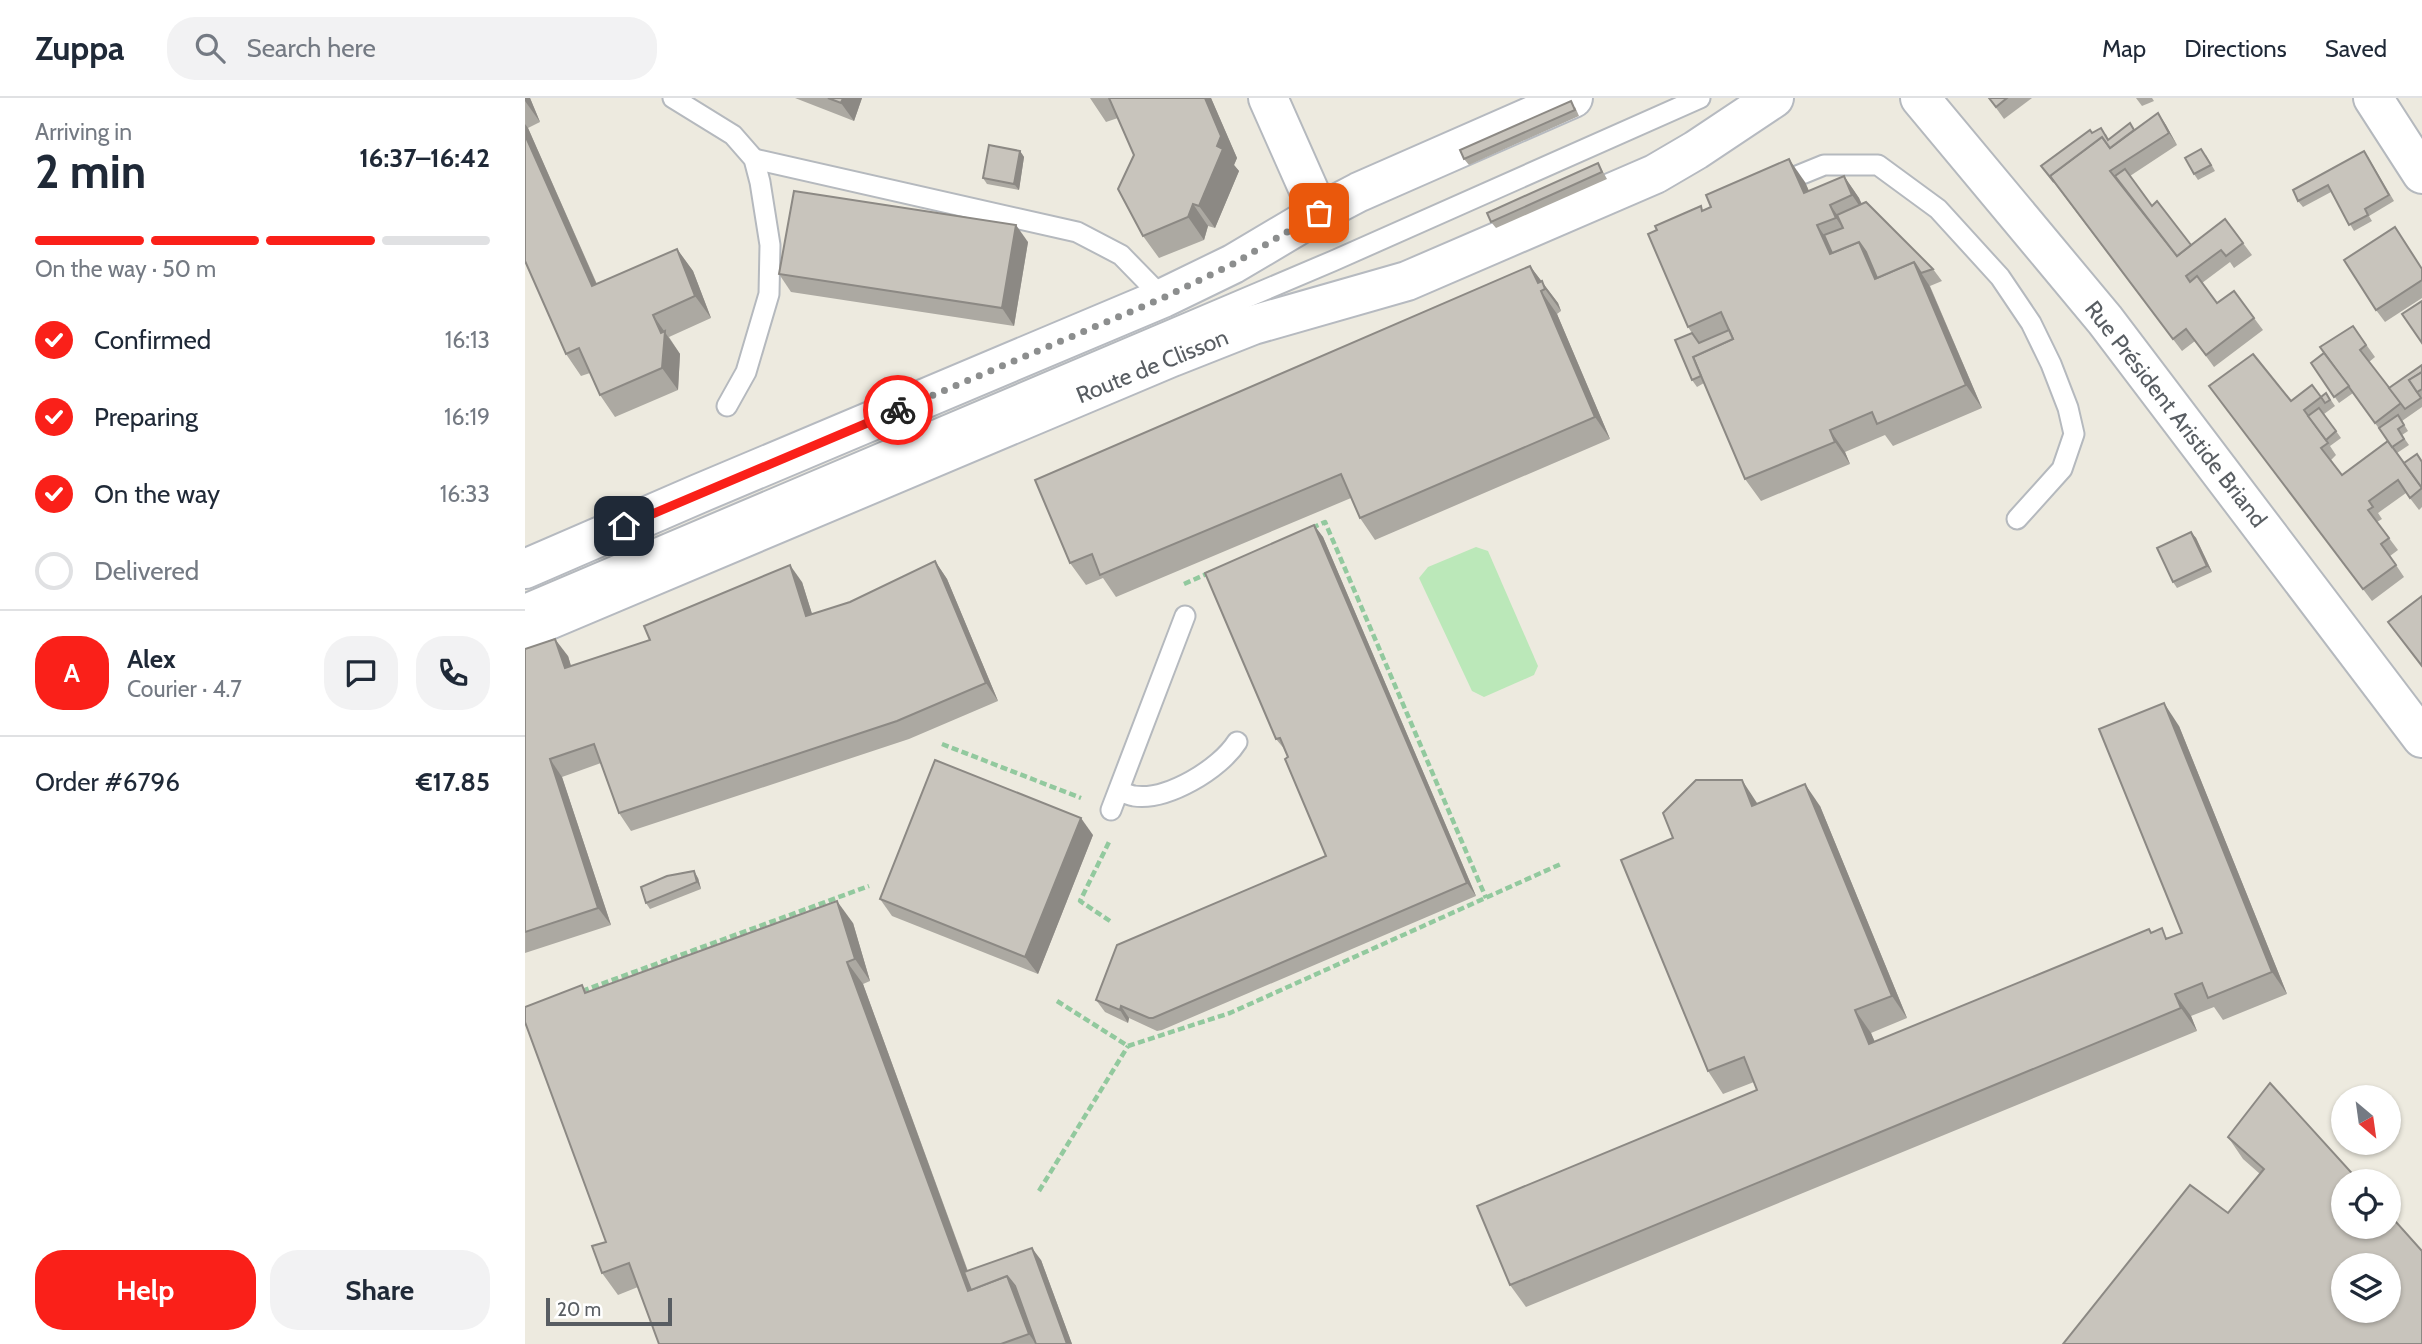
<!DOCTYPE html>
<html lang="en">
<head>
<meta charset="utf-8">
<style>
  body { margin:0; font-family:Cabin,sans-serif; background:#f2f2f3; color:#1f2937; height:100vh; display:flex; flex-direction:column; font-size:26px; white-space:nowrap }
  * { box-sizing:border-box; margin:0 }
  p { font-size:23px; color:#747a83 }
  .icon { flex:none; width:38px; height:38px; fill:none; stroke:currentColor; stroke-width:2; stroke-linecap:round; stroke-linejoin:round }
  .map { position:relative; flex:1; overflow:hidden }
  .side { display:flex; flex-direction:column; background:#fff; width:525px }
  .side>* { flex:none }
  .needle { width:46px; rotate:151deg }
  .fabs { position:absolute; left:1806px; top:987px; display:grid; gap:14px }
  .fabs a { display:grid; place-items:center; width:70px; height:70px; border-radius:50%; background:#fff; box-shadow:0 2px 5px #0004; font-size:35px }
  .scale { position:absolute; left:21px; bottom:18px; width:126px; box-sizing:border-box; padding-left:7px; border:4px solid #585d62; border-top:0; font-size:19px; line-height:24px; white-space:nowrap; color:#585d62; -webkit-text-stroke:5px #fff; paint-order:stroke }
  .pin { position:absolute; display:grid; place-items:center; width:60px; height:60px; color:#fff; margin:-30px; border-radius:14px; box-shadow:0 4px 10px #0006 }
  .courier { position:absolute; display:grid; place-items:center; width:70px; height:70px; margin:-35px; border:5px solid #fa2019; border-radius:50%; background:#fff; color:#222; box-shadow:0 2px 9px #0007 }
  .summary em { font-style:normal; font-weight:700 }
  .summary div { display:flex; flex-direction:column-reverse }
  .summary { display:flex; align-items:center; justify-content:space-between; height:119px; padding:0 35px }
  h1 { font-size:46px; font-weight:700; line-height:52px }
  .bar { display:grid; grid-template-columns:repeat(4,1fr); gap:10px 7px; align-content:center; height:84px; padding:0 35px }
  .bar i { height:9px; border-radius:5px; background:#e0e1e3 }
  .bar .selected { background:#fa2019 }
  .bar p { grid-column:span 4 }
  .line { display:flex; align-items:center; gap:18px; padding:0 35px; border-top:2px solid #e0e1e3 }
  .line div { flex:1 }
  .round { display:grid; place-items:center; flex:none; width:74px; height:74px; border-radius:28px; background:#f2f2f3 }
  ol { padding:0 35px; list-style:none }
  li { display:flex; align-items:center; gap:21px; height:77px }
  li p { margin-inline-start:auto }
  li .icon { padding:7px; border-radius:50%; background:#fa2019; color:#fff; stroke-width:4 }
  li:last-child { color:#747a83 }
  li i { width:38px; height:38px; border:4px solid #e0e1e3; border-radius:50% }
  .button { display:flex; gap:14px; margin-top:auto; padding:14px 35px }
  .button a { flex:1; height:80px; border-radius:28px; background:#fa2019; color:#fff; font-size:28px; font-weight:700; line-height:80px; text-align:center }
  .button a+a { background:#f2f2f3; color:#1f2937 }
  header { display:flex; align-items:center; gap:42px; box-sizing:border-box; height:98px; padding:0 35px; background:#fff; border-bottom:2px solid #e0e1e3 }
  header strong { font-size:33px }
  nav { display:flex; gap:38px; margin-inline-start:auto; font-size:24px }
  .search { width:490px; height:63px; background:#f2f2f3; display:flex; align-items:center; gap:18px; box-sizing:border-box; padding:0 24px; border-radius:28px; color:#747a83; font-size:26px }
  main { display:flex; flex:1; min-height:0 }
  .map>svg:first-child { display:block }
  .green { fill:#bbe8b9 }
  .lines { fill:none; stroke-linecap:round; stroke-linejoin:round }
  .service-casing { stroke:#b5b9be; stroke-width:23 }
  .minor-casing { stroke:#b5b9be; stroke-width:42 }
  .secondary-casing { stroke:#b6bac0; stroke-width:42 }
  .path { stroke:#92c99e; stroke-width:4.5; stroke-dasharray:7 3.5; stroke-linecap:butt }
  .service { stroke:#fff; stroke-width:19 }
  .minor { stroke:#fff; stroke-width:38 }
  .secondary { stroke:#fff; stroke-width:38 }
  .wall { fill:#aca9a2 }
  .shaded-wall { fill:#8c8984 }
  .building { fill:#c8c4bc; stroke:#8c8984; stroke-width:2; fill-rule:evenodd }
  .done { stroke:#8c8e8e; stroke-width:7; stroke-dasharray:0 12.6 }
  .route { stroke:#fa2019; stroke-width:9 }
  .labels { text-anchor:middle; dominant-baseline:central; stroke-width:7; stroke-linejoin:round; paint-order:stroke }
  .street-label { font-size:23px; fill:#585d62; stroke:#fff }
</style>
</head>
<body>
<header>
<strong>Zuppa</strong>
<div class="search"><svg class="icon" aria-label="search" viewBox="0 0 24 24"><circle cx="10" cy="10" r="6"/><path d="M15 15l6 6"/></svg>Search here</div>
<nav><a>Map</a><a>Directions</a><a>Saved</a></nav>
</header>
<main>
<section class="side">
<div class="summary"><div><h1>2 min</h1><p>Arriving in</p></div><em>16:37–16:42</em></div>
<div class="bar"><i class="selected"></i><i class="selected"></i><i class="selected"></i><i></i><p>On the way · 50 m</p></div>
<ol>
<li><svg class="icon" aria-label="check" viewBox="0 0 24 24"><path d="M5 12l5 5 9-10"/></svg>Confirmed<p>16:13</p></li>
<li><svg class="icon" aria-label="check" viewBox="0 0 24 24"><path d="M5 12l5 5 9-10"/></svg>Preparing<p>16:19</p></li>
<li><svg class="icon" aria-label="check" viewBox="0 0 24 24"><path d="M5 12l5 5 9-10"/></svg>On the way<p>16:33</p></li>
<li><i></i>Delivered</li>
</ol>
<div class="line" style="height:126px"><b class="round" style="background:#fa2019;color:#fff">A</b><div><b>Alex</b><p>Courier · 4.7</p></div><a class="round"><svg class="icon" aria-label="chat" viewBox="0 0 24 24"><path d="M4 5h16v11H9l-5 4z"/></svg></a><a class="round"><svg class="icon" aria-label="phone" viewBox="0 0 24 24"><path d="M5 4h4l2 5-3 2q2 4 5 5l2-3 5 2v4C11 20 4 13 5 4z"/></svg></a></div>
<div class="line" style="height:91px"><div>Order #6796</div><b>€17.85</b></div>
<div class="button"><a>Help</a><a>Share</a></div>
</section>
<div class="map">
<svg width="1897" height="1246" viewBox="0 0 1897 1246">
  <rect width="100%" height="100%" fill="#edeadf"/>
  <!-- green -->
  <path class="green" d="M951,449L963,453L1013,568L1009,577L959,599L947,593L894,480L903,469Z"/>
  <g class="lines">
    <!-- service casing -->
    <g class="service-casing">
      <g id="service">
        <path d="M148,0L208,37L229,61L235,84L245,147L244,196L221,274L202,308"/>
        <path d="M229,61L552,134L596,157L638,200"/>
        <path d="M1250,87L1299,67H1353L1413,111L1475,179L1506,225L1526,266L1543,310L1549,336L1537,371L1492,421"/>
        <path d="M0,506L808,163L1175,0"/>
        <path d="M594,693C599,695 604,697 609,698C642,703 695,671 712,644"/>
        <path d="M586,712L660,518"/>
      </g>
    </g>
    <!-- minor casing -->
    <g class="minor-casing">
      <g id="minor">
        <path d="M743,0L794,115"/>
        <path d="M1395,0L1580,222L1897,640"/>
        <path d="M1848,0L1897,76"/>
      </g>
    </g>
    <!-- secondary casing -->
    <g class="secondary-casing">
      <g id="secondary">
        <path d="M0,471L173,396L638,200L708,166L794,115L834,94L1048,0"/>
        <path d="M0,532L647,259L728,227L882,183L1130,76L1171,52L1249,0"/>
      </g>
    </g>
    <!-- path -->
    <g class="path">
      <path d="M787,430L800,424L961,800"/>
      <path d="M659,486L686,474"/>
      <path d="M417,646L556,700"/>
      <path d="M585,823L555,803L585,742"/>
      <path d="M57,893L344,788"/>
      <path d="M532,903L603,948L705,915L1038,765"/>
      <path d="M514,1093L603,948"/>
    </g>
    <!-- service -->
    <use href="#service" class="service"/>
    <!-- minor -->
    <use href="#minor" class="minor"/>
    <!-- secondary -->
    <use href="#secondary" class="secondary"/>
  </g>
  <!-- wall -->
  <g class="wall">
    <path d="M0,0H5L15,24L3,30L72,186L152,151L168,173L186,220L144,239L155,256L153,292L90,319L75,297L65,275L56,278L41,256L0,163Z"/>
    <path d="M270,0H337L329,23Z"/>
    <path d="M565,0H686L712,60L709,67L714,73L690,130L683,128L679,142L634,160L618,138L609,57L593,20L581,24Z"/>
    <path d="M1464,0H1507L1479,21Z"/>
    <path d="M1611,0H1627L1629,3L1617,8Z"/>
    <path d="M1050,9L1054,18L944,67L939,61Z"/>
    <path d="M1633,15L1652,47L1605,78L1627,108L1666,147L1700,121L1727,157L1709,170L1705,164L1677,185L1692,205L1729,220L1738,232L1689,269L1670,243L1657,253L1516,68L1567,35L1581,36L1584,42L1609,32Z"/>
    <path d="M495,53L499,59L494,92L462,86L458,80Z"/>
    <path d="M1681,57L1690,73L1673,82L1669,76Z"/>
    <path d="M1843,59L1869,103L1844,118L1847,123L1829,133L1806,94L1778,109L1773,103Z"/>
    <path d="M1073,65L1082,81L971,130L966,124Z"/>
    <path d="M1319,78L1334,100L1337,106L1408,171L1417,183L1405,188L1457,310L1368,348L1360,337L1320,354L1325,366L1236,403L1220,381L1179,285L1172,289L1167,282V235L1163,229L1179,112L1186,109L1280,84L1284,93Z"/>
    <path d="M503,144L489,228L266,194L254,176Z"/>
    <path d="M1005,168L1033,205L1036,213L1032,216L1085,341L850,442L835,420L826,400L591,499L578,480L561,487L545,465Z"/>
    <path d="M1897,170V200L1860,224L1851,212Z"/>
    <path d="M1828,228L1850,259L1844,264L1864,290L1897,267V309L1877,323L1883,333L1877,337L1884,347L1872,355L1879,365L1897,363V409L1894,412L1881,395L1853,415L1857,421L1852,424L1873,452L1865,458L1879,479L1847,503L1684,288L1766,303L1796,299L1801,295L1810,308L1799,316L1816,340L1805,348L1811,357L1806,362L1817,377L1863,343L1828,295L1814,305L1786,265L1799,255Z"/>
    <path d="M789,427L798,439L951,798L637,932L632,933L604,920L603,925L580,914L571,902L801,758L763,659L761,653L751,641Z"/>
    <path d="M1666,434L1671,440L1687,474L1652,490L1648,484Z"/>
    <path d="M410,463L422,481L473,603L384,641L106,733L94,715L76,665L37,679L86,827L0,855V551L43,558L46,568L125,542L277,484L287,516L325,504Z"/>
    <path d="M1654,628L1762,896L1698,922L1689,909L1666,918L1672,933L1001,1209L985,1187L1232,992L1229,984L1198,996L1183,973L1233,706L1295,708L1382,920L1346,935L1350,944L1627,835L1644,840L1657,835Z"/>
    <path d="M568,737L513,876L367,818L355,801Z"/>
    <path d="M173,780L176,791L125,811L121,805Z"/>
    <path d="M328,825L345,883L338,886L443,1173L516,1162L547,1246H134L113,1189L93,1197L77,1175L81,1144L57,887L62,894Z"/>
    <path d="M1703,1039L1897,1153L1703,1115L1735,1076L1718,1061Z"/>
  </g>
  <!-- shaded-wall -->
  <g class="shaded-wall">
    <path d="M0,0H5L15,24L0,3Z"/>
    <path d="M318,0H337L329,23L316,5Z"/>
    <path d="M680,0H686L712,60L709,67L714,73L690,130L674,108L692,48Z"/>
    <path d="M1633,15L1641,27L1652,47L1644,35Z"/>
    <path d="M0,26L3,30L82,210L67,188L0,37Z"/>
    <path d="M495,53L499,59L494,92L489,86Z"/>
    <path d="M1264,61L1280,84L1294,117L1279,95Z"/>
    <path d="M1319,78L1334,100L1342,119L1327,97Z"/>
    <path d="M668,106L683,128L679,142L663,119Z"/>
    <path d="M1305,107L1321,129L1326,142L1311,120Z"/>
    <path d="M491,127L503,144L489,228L477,210Z"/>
    <path d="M1292,127L1308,150L1315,165L1305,156Z"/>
    <path d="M1334,144L1349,166L1359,190L1350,181Z"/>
    <path d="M152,151L168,173L186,220L170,198Z"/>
    <path d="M1389,164L1404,187L1457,310L1441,287Z"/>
    <path d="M1005,168L1033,205L1036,213L1020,191L1013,185Z"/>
    <path d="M1016,193L1032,216L1085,341L1070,319Z"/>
    <path d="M128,217L155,256L153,292L137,270L136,235Z"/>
    <path d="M1305,332L1320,354L1325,366L1310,344Z"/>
    <path d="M789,427L798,439L951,798L942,785Z"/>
    <path d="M1666,434L1671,440L1687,474L1682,468Z"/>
    <path d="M410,463L422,481L473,603L461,585Z"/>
    <path d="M265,467L277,484L293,535L281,518Z"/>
    <path d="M30,541L43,558L52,588L40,570Z"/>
    <path d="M1639,605L1654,628L1762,896L1747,874Z"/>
    <path d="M25,661L37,679L86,827L73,810Z"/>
    <path d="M1217,682L1232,705L1243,730L1227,708Z"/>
    <path d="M1280,686L1295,708L1382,920L1367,898Z"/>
    <path d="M556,720L568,737L513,876L500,859Z"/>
    <path d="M169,773L173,780L176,791L172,784Z"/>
    <path d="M312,803L328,825L345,883L330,861Z"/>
    <path d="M322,864L338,886L453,1202L443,1193Z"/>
    <path d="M1650,896L1666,918L1672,933L1656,910Z"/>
    <path d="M596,908L604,920L603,925L595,912Z"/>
    <path d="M1330,912L1346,935L1360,969L1344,946Z"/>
    <path d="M507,1150L516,1162L547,1246H542Z"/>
    <path d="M482,1178L498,1201L511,1246L504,1236Z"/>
  </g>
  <!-- building -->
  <g class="building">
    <path d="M303,0H318L316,5Z"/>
    <path d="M584,0H680L696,38L692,48L698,51L674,108L668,106L663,119L618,138L593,91L609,57Z"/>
    <path d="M1464,0H1482L1471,9Z"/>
    <path d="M1046,3L1050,12L939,61L935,52Z"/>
    <path d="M1633,15L1644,35L1585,73L1652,158L1700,121L1718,145L1701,158L1696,152L1661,178L1665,184L1672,178L1692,205L1709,193L1729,220L1681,257L1661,231L1648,241L1525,78L1577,39L1585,50Z"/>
    <path d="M1605,25L1609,32L1585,50L1577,39L1525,78L1529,84L1516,68L1565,32L1567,35L1576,30L1583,42Z"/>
    <path d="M0,37L67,188L152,151L170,198L128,217L136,235L140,233L137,270L75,297L54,250L41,256L0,163Z"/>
    <path d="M464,47L495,53L489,86L458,80Z"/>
    <path d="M1676,51L1686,67L1669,76L1660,60Z"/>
    <path d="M1839,53L1864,97L1840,111L1843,117L1824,127L1803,87L1773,103L1768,92Z"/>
    <path d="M1264,61L1279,95L1319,78L1327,97L1305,107L1311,120L1292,127L1305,156L1334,144L1350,181L1389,164L1441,287L1352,326L1347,314L1305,332L1310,344L1220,381L1168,259L1208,241L1196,214L1163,229L1123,136L1132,132L1130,128L1176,108L1177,113L1186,109L1181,97Z"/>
    <path d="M1073,65L1077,74L966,124L962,115Z"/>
    <path d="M1600,71L1627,108L1632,103L1666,147L1652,158L1590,78Z"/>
    <path d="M269,93L491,127L477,210L254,176Z"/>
    <path d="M1341,104L1408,171L1396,175L1389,164L1352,180L1341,154L1334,144L1307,155L1299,137L1318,130L1312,117Z"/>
    <path d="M1870,129L1897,171V182L1851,212L1819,162Z"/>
    <path d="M1005,168L1013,185L1017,183L1020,191L1016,193L1070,319L835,420L816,376L575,477L567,456L545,465L510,382Z"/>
    <path d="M1897,203V245L1877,216Z"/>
    <path d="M1828,228L1841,247L1835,252L1876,305L1850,325L1795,249Z"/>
    <path d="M1204,232L1208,241L1168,259L1176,278L1167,282L1150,242L1167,235L1174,245Z"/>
    <path d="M1799,255L1824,288L1809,299L1786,265Z"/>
    <path d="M1728,256L1766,303L1787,287L1796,299L1779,312L1803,345L1796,350L1817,377L1863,343L1897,390L1885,400L1873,382L1844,403L1848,409L1843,412L1864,440L1856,446L1871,467L1838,491L1684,288Z"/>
    <path d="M1897,267V274L1884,282L1896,300L1880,311L1864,290Z"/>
    <path d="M1897,274V291L1892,294L1884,282Z"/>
    <path d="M1801,295L1805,302L1800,305L1796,299Z"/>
    <path d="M1794,310L1811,333L1801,342L1783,318Z"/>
    <path d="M1873,317L1879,327L1873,331L1879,341L1867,349L1854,330Z"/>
    <path d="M1892,356L1897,364V390L1879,365Z"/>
    <path d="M789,427L942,785L628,920H624L596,908L595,912L571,902L592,847L801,758L760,661L763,659L755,640L751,641L680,475Z"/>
    <path d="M1666,434L1682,468L1648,484L1632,450Z"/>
    <path d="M410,463L461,585L372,623L94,715L69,646L25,661L73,810L0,834V551L30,541L40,570L125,542L119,528L265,467L281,518L325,504Z"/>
    <path d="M1897,498V568L1863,524Z"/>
    <path d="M1639,605L1747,874L1683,900L1677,885L1650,896L1656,910L985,1187L952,1108L1232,992L1219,959L1183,973L1096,762L1148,740L1138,715L1171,682H1217L1227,708L1280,686L1367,898L1330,912L1344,946L1624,831L1626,835L1637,830L1641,841L1657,835L1574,631Z"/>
    <path d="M410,662L556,720L500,859L355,801Z"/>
    <path d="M169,773L172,784L121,805L116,789L142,778Z"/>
    <path d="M312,803L330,861L322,864L443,1193L482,1178L504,1236L476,1246H134L104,1165L77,1175L67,1148L81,1144L0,924V909L57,887L60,895Z"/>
    <path d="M1745,985L1834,1083H1818V1129H1864V1116L1897,1153V1246H1538L1665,1087L1703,1115L1739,1071L1703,1039ZM1818,1167H1864V1213H1818Z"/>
    <path d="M507,1150L542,1246H511L490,1188L482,1178L446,1192L439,1174Z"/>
  </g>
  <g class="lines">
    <!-- done -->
    <path class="done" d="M373,312L638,200L708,166L794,115"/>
    <!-- route -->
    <path class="route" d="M99,428L373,312"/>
  </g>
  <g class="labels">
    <!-- street labels -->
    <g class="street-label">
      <text transform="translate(627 268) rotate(-22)">Route de Clisson</text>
      <text transform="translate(1651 316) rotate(52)">Rue Président Aristide Briand</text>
    </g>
  </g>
</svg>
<div class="fabs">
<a><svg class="needle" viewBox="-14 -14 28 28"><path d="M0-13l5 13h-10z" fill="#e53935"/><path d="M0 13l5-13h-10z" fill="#747a83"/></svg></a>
<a><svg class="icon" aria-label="locate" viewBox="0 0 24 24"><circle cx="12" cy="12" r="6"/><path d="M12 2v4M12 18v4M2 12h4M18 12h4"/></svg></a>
<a><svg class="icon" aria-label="layers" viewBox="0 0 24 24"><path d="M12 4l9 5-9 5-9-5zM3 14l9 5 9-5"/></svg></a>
</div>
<div class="scale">20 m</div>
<div class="pin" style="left:794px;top:115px;background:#ea580c"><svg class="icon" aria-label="bag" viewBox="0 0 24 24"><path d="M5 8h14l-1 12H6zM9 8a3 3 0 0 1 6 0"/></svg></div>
<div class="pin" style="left:99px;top:428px;background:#1f2937"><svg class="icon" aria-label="home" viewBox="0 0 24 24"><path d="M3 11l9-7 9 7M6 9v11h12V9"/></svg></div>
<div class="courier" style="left:373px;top:312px"><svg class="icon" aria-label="bike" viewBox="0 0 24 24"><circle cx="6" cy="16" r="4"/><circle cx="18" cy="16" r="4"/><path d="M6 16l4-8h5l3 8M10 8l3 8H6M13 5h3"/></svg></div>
</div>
</main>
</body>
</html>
